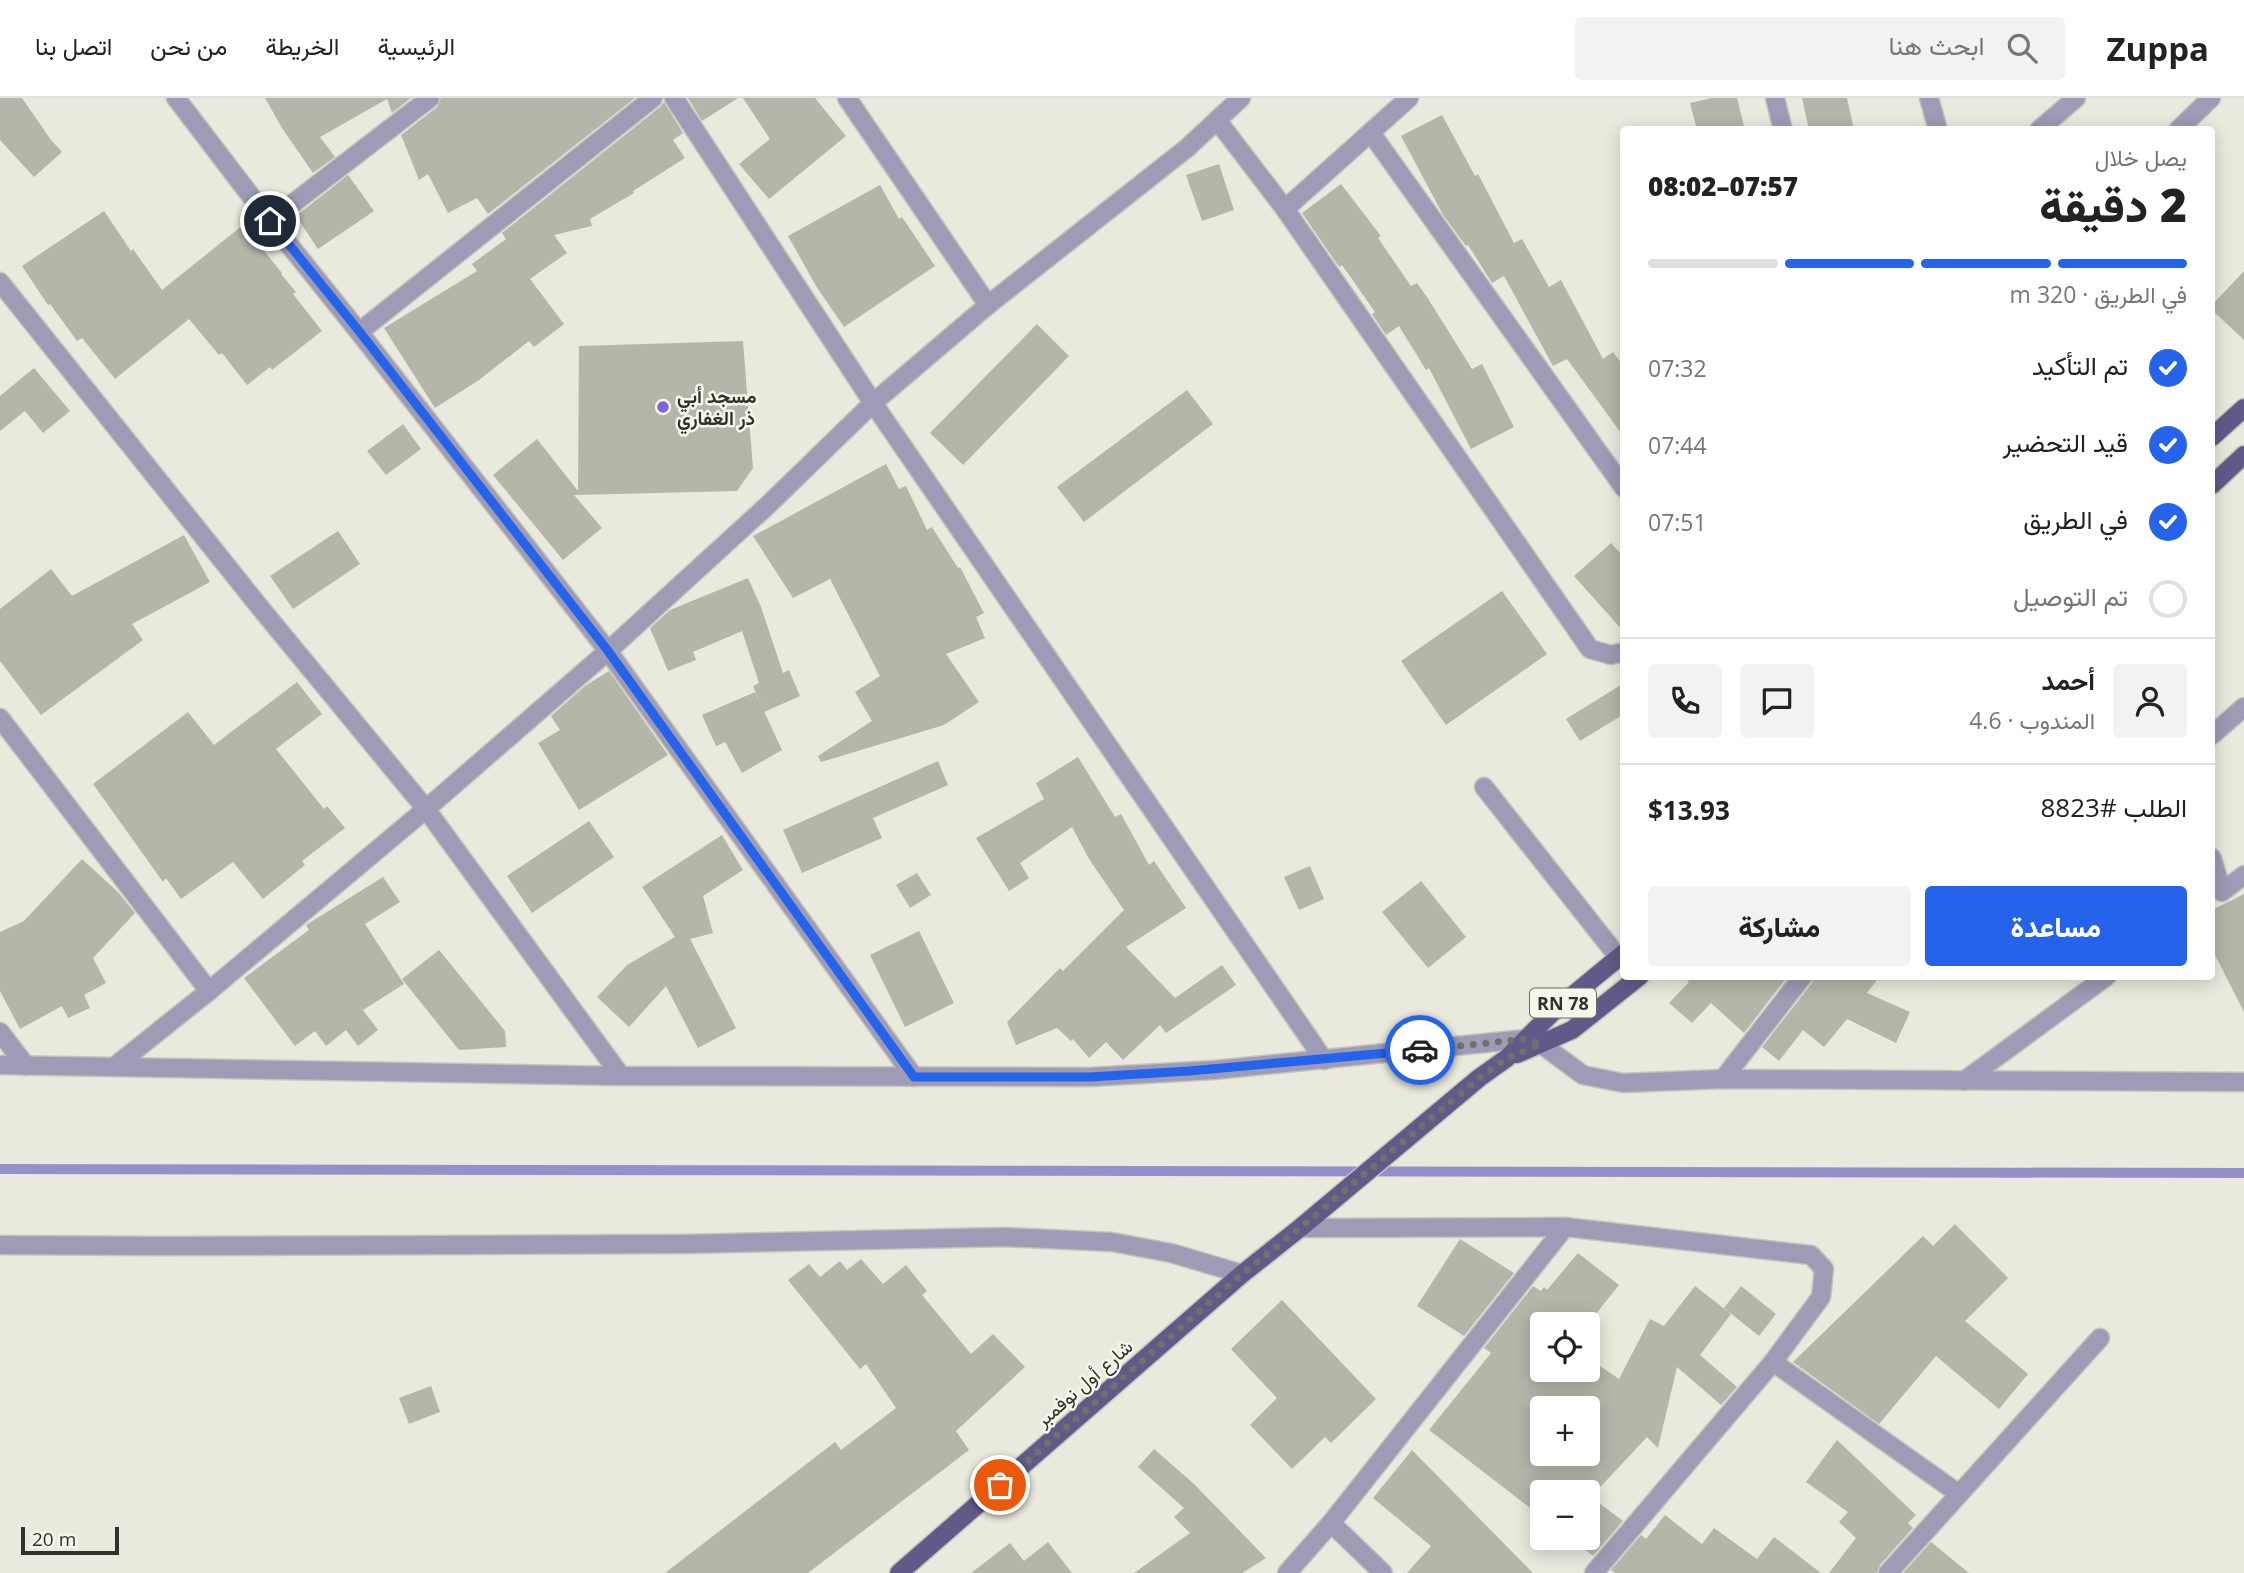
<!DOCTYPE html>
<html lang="ar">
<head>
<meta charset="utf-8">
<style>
  body { margin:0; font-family:"Open Sans",Vazirmatn,sans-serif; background:#f2f2f2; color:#222; direction:rtl; height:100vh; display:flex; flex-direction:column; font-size:26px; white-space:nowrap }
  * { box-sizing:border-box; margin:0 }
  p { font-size:23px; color:#767676 }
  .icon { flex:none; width:38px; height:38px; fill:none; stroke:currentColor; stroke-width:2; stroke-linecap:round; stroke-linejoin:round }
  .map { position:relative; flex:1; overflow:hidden; direction:ltr }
  .panel { position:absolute; left:1620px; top:28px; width:595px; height:854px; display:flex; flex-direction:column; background:#fff; border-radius:7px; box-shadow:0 4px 18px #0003; direction:rtl }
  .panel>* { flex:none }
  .controls { position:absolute; left:1530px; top:1214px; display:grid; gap:14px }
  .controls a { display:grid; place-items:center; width:70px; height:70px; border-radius:7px; background:#fff; box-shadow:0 4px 18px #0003; font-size:35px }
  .scale { position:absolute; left:21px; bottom:18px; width:98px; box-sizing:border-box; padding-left:7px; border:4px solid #31302c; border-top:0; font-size:19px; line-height:24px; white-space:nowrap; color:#31302c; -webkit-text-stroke:5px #f7f6eb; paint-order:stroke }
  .pin { position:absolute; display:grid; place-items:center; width:60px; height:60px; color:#fff; margin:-30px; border:4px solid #fff; border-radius:50%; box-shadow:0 2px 7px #0007 }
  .courier { position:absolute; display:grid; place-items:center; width:70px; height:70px; margin:-35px; border:5px solid #2563eb; border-radius:50%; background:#fff; color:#222; box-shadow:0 2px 9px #0007 }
  .overview em { font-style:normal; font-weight:800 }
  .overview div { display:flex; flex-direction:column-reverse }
  .overview { display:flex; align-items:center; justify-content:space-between; height:119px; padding:0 28px }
  h1 { font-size:46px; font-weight:800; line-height:52px }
  .bar { display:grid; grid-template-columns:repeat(4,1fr); gap:10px 7px; align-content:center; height:84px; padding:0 28px }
  .bar i { height:9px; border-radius:5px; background:#e0e0e0 }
  .bar .current { background:#2563eb }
  .bar p { grid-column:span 4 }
  .line { display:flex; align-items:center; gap:18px; padding:0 28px; border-top:2px solid #e0e0e0 }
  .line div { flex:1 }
  .round { display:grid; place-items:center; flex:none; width:74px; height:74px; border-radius:7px; background:#f2f2f2 }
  ol { padding:0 28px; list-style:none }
  li { display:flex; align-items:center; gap:21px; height:77px }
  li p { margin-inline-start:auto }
  li .icon { padding:7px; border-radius:50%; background:#2563eb; color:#fff; stroke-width:4 }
  li:last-child { color:#767676 }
  li i { width:38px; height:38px; border:4px solid #e0e0e0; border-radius:50% }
  .button { display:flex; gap:14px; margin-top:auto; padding:14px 28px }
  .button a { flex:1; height:80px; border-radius:7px; background:#2563eb; color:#fff; font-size:28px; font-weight:800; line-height:80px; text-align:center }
  .button a+a { background:#f2f2f2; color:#222 }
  header { display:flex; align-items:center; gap:42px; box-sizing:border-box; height:98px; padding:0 35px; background:#fff; border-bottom:2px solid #e0e0e0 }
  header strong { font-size:33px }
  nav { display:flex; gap:38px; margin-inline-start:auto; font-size:24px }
  .search { width:490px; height:63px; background:#f2f2f2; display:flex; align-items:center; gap:18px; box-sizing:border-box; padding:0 24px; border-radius:7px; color:#767676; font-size:26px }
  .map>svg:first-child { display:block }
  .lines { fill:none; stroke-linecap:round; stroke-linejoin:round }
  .stream { stroke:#9690ca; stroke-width:10 }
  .building { fill:#b5b5aa; fill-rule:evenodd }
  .minor-casing { stroke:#c4c4ba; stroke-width:21 }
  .major-casing { stroke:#c4c4ba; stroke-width:21 }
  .minor { stroke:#9d9bb5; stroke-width:18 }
  .major { stroke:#605a88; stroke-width:18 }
  .done { stroke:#71716a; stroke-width:7; stroke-dasharray:0 12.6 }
  .route { stroke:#2563eb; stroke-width:9 }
  .poi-dot { fill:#7d64e0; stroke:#f7f6eb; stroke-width:2.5 }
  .labels { text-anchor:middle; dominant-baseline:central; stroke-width:5; stroke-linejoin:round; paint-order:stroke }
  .shield { fill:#f7f6eb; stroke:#6c6b65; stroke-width:2 }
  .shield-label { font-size:18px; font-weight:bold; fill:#31302c }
  .poi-label { font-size:19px; font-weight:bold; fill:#31302c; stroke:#f7f6eb; text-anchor:start }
  .street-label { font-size:19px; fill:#31302c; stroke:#f7f6eb }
</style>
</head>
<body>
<header>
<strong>Zuppa</strong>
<div class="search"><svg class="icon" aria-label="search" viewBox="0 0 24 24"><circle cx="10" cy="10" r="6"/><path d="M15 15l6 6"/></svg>ابحث هنا</div>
<nav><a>الرئيسية</a><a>الخريطة</a><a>من نحن</a><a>اتصل بنا</a></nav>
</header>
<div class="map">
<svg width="2244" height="1475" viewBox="0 0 2244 1475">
  <rect width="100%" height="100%" fill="#e9e9de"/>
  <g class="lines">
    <!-- stream -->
    <path class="stream" d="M0,1071L2244,1075"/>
  </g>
  <!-- building -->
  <g class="building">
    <path d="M0,0H22L51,42L62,54L34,79L0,42Z"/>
    <path d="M265,0H411L392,15L387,1L320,39L335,59L313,75L282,30Z"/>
    <path d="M441,0H635L488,116L477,100L448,115L428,76L419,82L401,37L437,9Z"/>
    <path d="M688,0H738L702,23Z"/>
    <path d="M743,0H815L846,38L769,101L739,66L770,41Z"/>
    <path d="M1712,0H1737L1745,32H1697L1690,5Z"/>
    <path d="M1802,0H1847L1854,32H1809Z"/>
    <path d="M664,4L683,35L673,42L685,60L633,93L634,95L590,121L592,128L554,137L567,155L530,181L564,226L534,249L529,243L479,282L435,310L384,230L477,173L472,166L506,141L502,135L660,9Z"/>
    <path d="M1442,17L1475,78L1478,76L1514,145L1522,141L1549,189L1561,182L1603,261L1613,254L1624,269V339L1567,261L1553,268L1504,178L1492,185L1468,147L1466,148L1443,117L1401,38Z"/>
    <path d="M1219,66L1234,112L1202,123L1186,77Z"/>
    <path d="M348,77L374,113L318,151L296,118Z"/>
    <path d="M1341,86L1381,138L1378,140L1411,188L1417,185L1427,199L1472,271L1482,266L1514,329L1471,351L1429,270L1426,272L1399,228L1386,237L1372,216L1375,214L1342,167L1340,169L1337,166L1302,115Z"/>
    <path d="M880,87L899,121L902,119L935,168L844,229L816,188L788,138Z"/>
    <path d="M104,113L131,153L133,151L162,192L243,127L282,175L281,176L296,194L293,196L322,233L272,272L270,269L247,287L222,255L219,257L189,221L115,281L82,240L77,243L50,206L48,207L22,168Z"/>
    <path d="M2244,173V242L2212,212V207Z"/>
    <path d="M1037,226L1069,258L963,367L930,335Z"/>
    <path d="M743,243L753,370L737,393L574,397L602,430L563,462L493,377L537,341L578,393L579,248Z"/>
    <path d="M34,270L70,313L43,335L25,313L0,333V298Z"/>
    <path d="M1187,292L1213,326L1084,424L1057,389Z"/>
    <path d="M403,326L421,351L386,377L367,353Z"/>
    <path d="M886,366L899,391L906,388L927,432L932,429L958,470L960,469L984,515L976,519L985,540L946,556L979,604L944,627L821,664L818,658L872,623L855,594L880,578L830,481L793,500L753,438Z"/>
    <path d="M338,433L360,466L293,511L270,478Z"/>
    <path d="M184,437L210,484L132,526L143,542L41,617L0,563V511L51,471L72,498Z"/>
    <path d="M1611,445L1624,459V534L1574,478Z"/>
    <path d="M748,480L761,509L783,575L789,572L800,598L764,614L753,588L759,585L742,533L693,554L696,562L668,573L650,530L670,512Z"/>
    <path d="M1502,493L1547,556L1446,627L1401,563Z"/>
    <path d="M609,573L668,657L579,712L538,645L560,632L551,618L585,588Z"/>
    <path d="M297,584L322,616L276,651L324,711L327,708L345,730L302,763L305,767L263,801L233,764L181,801L166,780L163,784L93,686L188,614L214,647Z"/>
    <path d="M1624,585V616L1580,643L1566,621Z"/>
    <path d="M755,594L782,652L742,675L725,644L716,648L702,617Z"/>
    <path d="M1078,659L1115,719L1121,716L1149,767L1154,763L1186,810L1126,849L1175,900L1222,867L1236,887L1166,935L1160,927L1123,962L1106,944L1089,960L1073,941L1071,943L1057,930L1016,947L1007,924L1060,870L1063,873L1124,812L1089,761L1072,729L1020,765L1029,780L1009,793L976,740L1044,701L1036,685Z"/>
    <path d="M938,663L948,687L873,720L882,740L802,775L783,732Z"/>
    <path d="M589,723L614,759L532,815L507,778Z"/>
    <path d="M722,737L743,772L703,798L713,835L690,841L736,930L698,950L666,888L629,929L597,899L627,867L675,839L642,789Z"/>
    <path d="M82,761L119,795L135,815L93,860L106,885L84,897L90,910L68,920L62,908L20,931L0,893V834L24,823Z"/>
    <path d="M1310,768L1324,801L1299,812L1284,779Z"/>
    <path d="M917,775L931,797L910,810L896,787Z"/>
    <path d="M383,779L400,804L365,826L404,886L363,912L378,932L358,948L346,932L326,948L315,933L295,948L244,880L309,832L306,827Z"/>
    <path d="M1421,783L1466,839L1428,870L1382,814Z"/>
    <path d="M2244,796V914L2212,851V812Z"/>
    <path d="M919,833L954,905L905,929L870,857Z"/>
    <path d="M439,852L505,933L506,949L459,952L402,881Z"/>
    <path d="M1683,878H1788L1744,935L1711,905L1692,925L1669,905L1689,884Z"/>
    <path d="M1814,878H1880L1867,895L1910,914L1896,945L1847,921L1824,949L1803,932L1779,963L1762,949L1812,885Z"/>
    <path d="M1955,1126L2008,1180L1965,1223L2028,1276L1999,1311L1936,1258L1879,1326L1793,1264L1923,1138L1933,1148Z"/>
    <path d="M1460,1141L1514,1175L1464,1238L1417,1208Z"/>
    <path d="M1578,1155L1619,1187L1587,1227H1542V1272H1587V1259L1619,1281L1650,1221L1664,1228L1695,1188L1731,1216L1700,1257L1737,1289L1721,1307L1677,1269L1658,1350L1647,1339L1591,1399L1623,1423L1593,1458L1570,1440H1587V1395H1542V1419L1429,1332L1491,1255L1484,1250L1533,1188L1541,1193L1544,1189L1547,1192ZM1542,1311H1587V1356H1542Z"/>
    <path d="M861,1161L883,1186L906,1167L927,1193L922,1197L971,1256L993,1236L1025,1269L956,1333L969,1352L808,1475H665L835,1344L841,1352L896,1310L866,1266L860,1271L788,1182L809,1166L820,1179L840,1163L847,1172Z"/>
    <path d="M1741,1188L1776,1216L1759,1238L1724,1210Z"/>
    <path d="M1282,1202L1376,1301L1331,1345L1325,1339L1292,1371L1250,1327L1277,1300L1231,1251Z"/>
    <path d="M431,1288L440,1314L409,1326L399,1300Z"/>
    <path d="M1837,1342L1916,1417L1908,1425L1913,1430L1880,1467L1877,1475H1829L1856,1440L1839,1424L1848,1414L1806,1384Z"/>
    <path d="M1154,1351L1194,1386L1266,1460L1242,1475H1134L1190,1435L1174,1419L1184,1410L1138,1369Z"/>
    <path d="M1412,1352L1533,1475H1407L1431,1448L1373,1400Z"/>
    <path d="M1665,1417L1702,1446L1714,1430L1757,1461L1774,1439L1821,1475H1615L1611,1472L1641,1437L1646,1441Z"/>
    <path d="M1048,1444L1072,1475H971L1010,1445L1024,1463Z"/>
    <path d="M1931,1444L1969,1475H1903Z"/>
  </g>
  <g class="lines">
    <!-- minor casing -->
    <g class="minor-casing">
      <g id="minor">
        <path d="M176,0L270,123L359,234"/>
        <path d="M653,0L359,234L608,553L914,979"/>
        <path d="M674,0L873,305L1324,962"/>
        <path d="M847,0L988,207"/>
        <path d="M1775,0L1783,32"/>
        <path d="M1929,0L1938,32"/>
        <path d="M1217,22L1285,111L1590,551L1611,557L1624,554"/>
        <path d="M2039,32L2076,0"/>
        <path d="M2178,32L2211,0"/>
        <path d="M1371,35L1624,390"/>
        <path d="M1285,111L1409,0"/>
        <path d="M270,123L430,0"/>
        <path d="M0,184L258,507L426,711L621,978"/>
        <path d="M0,620L209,893"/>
        <path d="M2212,637L2244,609"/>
        <path d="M1484,689L1619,860"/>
        <path d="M2212,760L2222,794L2244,777"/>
        <path d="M0,934L26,968"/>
        <path d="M0,967L621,978L1090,979L1214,972L1526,941L1541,946L1583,977L1623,985L1723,981L2244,984"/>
        <path d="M114,969L209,893L426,711L608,553L768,407L873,305L988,207L1187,50L1241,0"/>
        <path d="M1723,981L1803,878"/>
        <path d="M1964,983L2107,878"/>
        <path d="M1300,1130L1565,1129L1811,1157L1824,1171L1821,1199L1773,1264L1594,1475"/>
        <path d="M0,1147L159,1148L682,1146L1004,1139L1112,1144L1171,1155L1242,1176"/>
        <path d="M1773,1264L1959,1396"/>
        <path d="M1331,1425L1383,1475"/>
        <path d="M1287,1475L1331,1425L1565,1129"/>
        <path d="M1888,1475L2100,1240"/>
      </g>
    </g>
    <!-- major casing -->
    <g class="major-casing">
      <g id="major">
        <path d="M2212,339L2244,310"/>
        <path d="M2212,387L2244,357"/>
        <path d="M1517,956L1572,932L1640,878"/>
        <path d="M899,1475L1242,1176L1300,1130L1479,980L1507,960L1555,912L1624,855"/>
      </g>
    </g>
    <!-- minor -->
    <use href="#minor" class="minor"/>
    <!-- major -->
    <use href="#major" class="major"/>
  </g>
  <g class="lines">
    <!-- done -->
    <path class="done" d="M1000,1387L1242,1176L1300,1130L1479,980L1507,960L1541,946L1526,941L1420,952"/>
    <!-- route -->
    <path class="route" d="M270,123L359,233L608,553L914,979H1090L1189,973L1420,952"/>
  </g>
  <!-- markers -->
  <circle class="poi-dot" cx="663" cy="309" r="7"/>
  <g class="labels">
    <!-- shield labels -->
    <rect class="shield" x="1530" y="890.5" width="66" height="29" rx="5"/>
    <g class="shield-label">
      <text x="1563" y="905">RN 78</text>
    </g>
    <!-- poi labels -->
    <g class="poi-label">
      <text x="677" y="298">مسجد أبي<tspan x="677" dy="22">ذر الغفاري</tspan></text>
    </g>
    <!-- street labels -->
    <g class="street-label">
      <text transform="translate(1084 1285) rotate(-41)">شارع أول نوفمبر</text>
    </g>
  </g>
</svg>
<div class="controls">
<a><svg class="icon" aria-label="locate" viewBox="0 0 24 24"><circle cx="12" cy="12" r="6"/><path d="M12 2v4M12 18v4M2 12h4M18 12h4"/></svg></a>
<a>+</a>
<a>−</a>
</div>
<div class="scale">20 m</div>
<div class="pin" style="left:1000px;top:1387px;background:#ea580c"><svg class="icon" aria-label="bag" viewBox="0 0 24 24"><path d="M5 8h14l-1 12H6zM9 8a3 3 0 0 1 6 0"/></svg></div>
<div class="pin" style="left:270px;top:123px;background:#1f2937"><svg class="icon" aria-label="home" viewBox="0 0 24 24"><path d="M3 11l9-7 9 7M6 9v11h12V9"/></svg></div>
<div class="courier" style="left:1420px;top:952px"><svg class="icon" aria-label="car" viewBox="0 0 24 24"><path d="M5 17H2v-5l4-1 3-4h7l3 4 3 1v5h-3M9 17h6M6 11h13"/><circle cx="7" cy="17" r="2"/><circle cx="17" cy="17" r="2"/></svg></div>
<section class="panel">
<div class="overview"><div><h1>2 دقيقة</h1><p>يصل خلال</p></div><em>07:57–08:02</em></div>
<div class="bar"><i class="current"></i><i class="current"></i><i class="current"></i><i></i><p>في الطريق · 320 m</p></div>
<ol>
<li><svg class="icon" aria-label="check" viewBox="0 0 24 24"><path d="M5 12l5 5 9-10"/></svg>تم التأكيد<p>07:32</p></li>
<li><svg class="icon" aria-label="check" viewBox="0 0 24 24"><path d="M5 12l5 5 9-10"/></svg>قيد التحضير<p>07:44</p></li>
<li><svg class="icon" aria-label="check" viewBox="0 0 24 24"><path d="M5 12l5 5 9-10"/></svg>في الطريق<p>07:51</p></li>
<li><i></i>تم التوصيل</li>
</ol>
<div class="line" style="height:126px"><a class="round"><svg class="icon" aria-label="person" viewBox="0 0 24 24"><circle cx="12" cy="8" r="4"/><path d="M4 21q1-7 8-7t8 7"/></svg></a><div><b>أحمد</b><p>المندوب · 4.6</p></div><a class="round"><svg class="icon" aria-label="chat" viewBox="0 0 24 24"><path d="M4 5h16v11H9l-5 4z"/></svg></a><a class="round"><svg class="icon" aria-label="phone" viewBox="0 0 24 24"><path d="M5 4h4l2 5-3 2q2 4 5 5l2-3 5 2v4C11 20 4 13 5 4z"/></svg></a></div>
<div class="line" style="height:91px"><div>الطلب #8823</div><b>$13.93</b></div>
<div class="button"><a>مساعدة</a><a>مشاركة</a></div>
</section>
</div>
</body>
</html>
